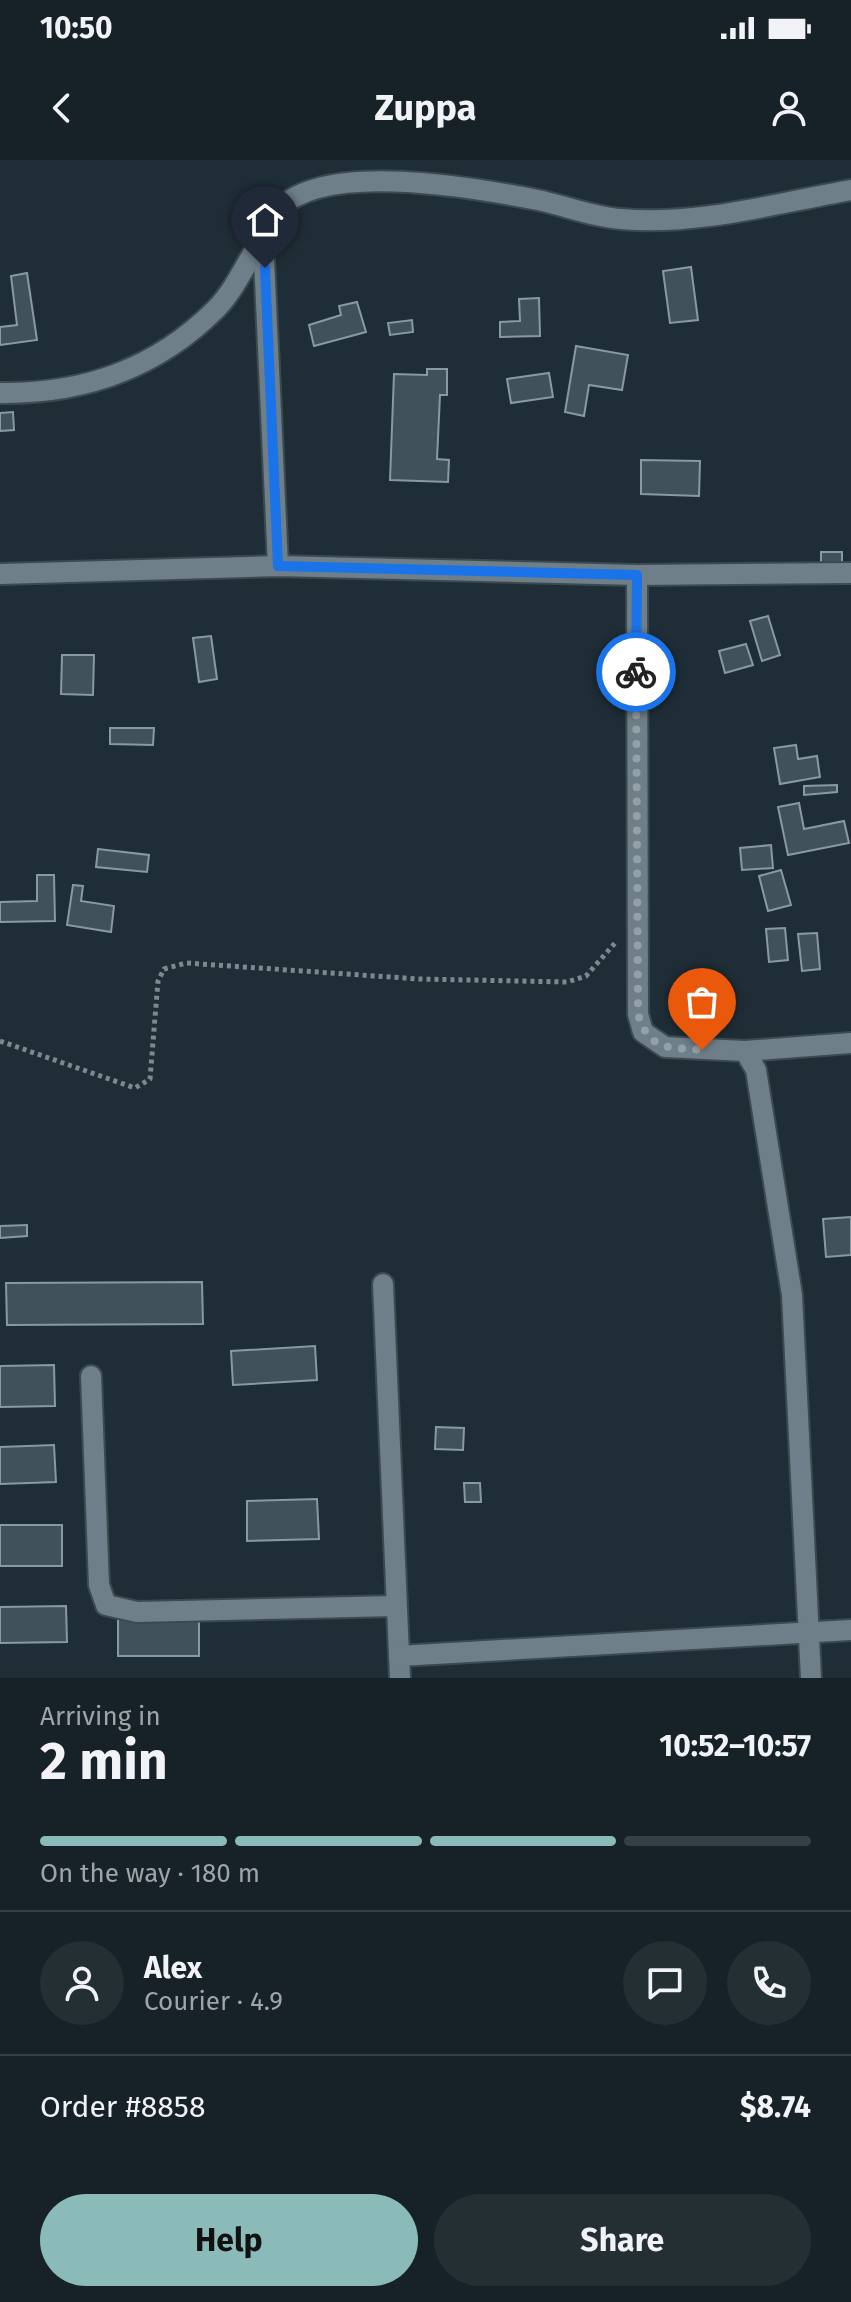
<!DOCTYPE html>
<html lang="en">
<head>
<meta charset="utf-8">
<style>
  body { margin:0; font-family:"Fira Sans",sans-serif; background:#242f34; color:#f1f3f6; height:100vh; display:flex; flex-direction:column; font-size:30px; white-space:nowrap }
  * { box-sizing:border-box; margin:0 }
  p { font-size:26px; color:#9ea4a8 }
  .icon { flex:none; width:44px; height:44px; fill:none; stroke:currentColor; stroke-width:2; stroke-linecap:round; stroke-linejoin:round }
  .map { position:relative; height:1518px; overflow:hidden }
  .drawer { display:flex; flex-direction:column; background:#172228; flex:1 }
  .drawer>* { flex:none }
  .pin { position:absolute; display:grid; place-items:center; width:68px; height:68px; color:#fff; margin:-82px -34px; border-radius:50% 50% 50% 0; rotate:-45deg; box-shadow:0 0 8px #0007 }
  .pin .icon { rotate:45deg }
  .courier { position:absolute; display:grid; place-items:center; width:80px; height:80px; margin:-40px; border:6px solid #1a73e8; border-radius:50%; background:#fff; color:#222; box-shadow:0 2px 10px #0007 }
  .head em { font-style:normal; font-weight:700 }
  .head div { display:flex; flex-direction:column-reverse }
  .head { display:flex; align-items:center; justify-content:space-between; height:136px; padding:0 40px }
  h1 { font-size:52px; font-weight:700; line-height:60px }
  .bar { display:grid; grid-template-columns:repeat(4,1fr); gap:12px 8px; align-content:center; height:96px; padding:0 40px }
  .bar i { height:10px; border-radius:6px; background:#363f45 }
  .bar .on { background:#8bbbb9 }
  .bar p { grid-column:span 4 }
  .line { display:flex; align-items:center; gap:20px; padding:0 40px; border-top:2px solid #363f45 }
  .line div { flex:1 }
  .round { display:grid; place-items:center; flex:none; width:84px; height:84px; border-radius:42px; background:#242f34 }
  .action { display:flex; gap:16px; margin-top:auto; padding:16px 40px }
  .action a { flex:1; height:92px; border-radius:48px; background:#8bbbb9; color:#111; font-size:32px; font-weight:700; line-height:92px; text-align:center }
  .action a+a { background:#242f34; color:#f1f3f6 }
  .status { display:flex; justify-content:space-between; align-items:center; height:56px; padding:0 40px; background:#172228; direction:ltr }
  .status svg { height:22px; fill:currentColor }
  header { display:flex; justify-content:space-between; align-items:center; height:104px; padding:0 40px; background:#172228; font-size:36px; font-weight:700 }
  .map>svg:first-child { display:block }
  .building { fill:#41515b; stroke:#8899a4; stroke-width:2 }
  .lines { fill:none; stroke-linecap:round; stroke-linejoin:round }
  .minor-casing { stroke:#3c4a50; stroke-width:24 }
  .path { stroke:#7d8990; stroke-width:5; stroke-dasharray:4 4; stroke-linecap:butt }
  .minor { stroke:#6e7f89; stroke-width:20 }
  .done { stroke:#95a0a6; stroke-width:8; stroke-dasharray:0 14.4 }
  .route { stroke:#1a73e8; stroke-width:10 }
</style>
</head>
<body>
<div class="status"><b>10:50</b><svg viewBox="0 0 49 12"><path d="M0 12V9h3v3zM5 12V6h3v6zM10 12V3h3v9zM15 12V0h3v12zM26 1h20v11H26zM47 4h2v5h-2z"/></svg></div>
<header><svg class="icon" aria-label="back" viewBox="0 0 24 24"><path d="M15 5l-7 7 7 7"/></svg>Zuppa<svg class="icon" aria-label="person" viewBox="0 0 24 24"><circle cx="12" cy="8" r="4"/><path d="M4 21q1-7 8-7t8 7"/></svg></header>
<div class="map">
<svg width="851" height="1518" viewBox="0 0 851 1518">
  <rect width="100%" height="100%" fill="#1f2d36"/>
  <!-- building -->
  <g class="building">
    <path d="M691,107L698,160L670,163L663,111Z"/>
    <path d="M27,113L37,180L0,185V167L17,165L11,116Z"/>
    <path d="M539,138L540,176L500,177V162L520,161L519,139Z"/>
    <path d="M357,142L366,172L314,186L309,165L341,155L339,146Z"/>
    <path d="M412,160L413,172L390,175L388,163Z"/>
    <path d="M576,186L628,195L622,230L589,225L584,256L565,252Z"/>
    <path d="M427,209H447V235H440L437,299L449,300L448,322L390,320L394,214L427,215Z"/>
    <path d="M549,213L553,237L511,243L507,219Z"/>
    <path d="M13,252L14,270L0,271V253Z"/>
    <path d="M641,300L700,301L699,336L641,334Z"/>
    <rect x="821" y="392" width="21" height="12"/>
    <path d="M768,456L780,495L762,501L750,461Z"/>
    <path d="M211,476L217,519L199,522L193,478Z"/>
    <path d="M746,484L753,505L725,513L719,491Z"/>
    <path d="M62,495H94L93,535L61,534Z"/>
    <path d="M110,568H154L153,585L110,584Z"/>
    <path d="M796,585L798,599L817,596L820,617L780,624L774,588Z"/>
    <path d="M837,625V632L804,635V626Z"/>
    <path d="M799,643L804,669L844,661L849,683L788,695L778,647Z"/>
    <path d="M771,685L773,708L742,710L740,688Z"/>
    <path d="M98,689L149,695L147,712L96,707Z"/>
    <path d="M781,710L791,745L768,751L759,716Z"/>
    <path d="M37,715H54L55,761L0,762V742L37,741Z"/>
    <path d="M73,725L83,726L81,741L114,746L111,772L67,765Z"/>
    <path d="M785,768L788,800L769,802L766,769Z"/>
    <path d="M817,773L820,809L802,811L798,774Z"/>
    <path d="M851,1057V1095L826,1097L823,1059Z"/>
    <path d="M27,1065V1076L0,1078V1066Z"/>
    <path d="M202,1122L203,1164L7,1165L6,1123Z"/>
    <path d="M315,1186L317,1220L233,1225L231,1191Z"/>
    <path d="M54,1205L55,1246L0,1247V1206Z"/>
    <path d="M436,1267L464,1268L463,1290L435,1289Z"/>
    <path d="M54,1285L56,1322L0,1324V1287Z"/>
    <path d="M464,1323H480L481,1342H465Z"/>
    <path d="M317,1339L319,1379L247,1381V1341Z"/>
    <rect x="0" y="1365" width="62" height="41"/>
    <path d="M66,1446L67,1482L0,1483V1447Z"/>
    <rect x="118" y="1456" width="81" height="40"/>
  </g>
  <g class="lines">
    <!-- minor casing -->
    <g class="minor-casing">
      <g id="minor">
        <path d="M0,233C84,234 156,209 216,149C235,130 248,99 263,77"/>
        <path d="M278,406L263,77C267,68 272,58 278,50C324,0 476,28 538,40C566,46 593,57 621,59C698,66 776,43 851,30"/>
        <path d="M0,414L278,406L637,415L851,413"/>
        <path d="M637,415L638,854L643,872L665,887L745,891L756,910L792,1135L811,1518"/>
        <path d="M745,891L851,883"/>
        <path d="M383,1124L400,1518"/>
        <path d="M91,1216L99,1425L106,1445L137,1452L396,1446"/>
        <path d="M399,1496L851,1470"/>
      </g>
    </g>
    <!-- path -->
    <path class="path" d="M0,881L135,928L150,919L158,821L164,809L186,803L419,819L567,822L586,816L615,783"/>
    <!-- minor -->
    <use href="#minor" class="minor"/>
  </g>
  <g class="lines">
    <!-- done -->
    <path class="done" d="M636,512L638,854C649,891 668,887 702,890"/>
    <!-- route -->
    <path class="route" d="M265,108L278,406L637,415L636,512"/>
  </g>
</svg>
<div class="pin" style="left:702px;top:890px;background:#ea580c"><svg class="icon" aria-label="bag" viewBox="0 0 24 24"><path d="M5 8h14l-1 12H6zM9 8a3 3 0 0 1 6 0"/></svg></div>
<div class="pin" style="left:265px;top:108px;background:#1f2937"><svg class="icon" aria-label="home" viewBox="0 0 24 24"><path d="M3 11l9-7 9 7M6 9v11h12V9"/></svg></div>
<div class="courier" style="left:636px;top:512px"><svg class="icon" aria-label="bike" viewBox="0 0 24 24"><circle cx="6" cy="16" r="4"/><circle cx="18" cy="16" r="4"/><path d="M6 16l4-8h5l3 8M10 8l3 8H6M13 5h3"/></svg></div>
</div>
<section class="drawer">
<div class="head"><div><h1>2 min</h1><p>Arriving in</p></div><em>10:52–10:57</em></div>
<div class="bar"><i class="on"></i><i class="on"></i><i class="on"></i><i></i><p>On the way · 180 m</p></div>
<div class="line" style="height:144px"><a class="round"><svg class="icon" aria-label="person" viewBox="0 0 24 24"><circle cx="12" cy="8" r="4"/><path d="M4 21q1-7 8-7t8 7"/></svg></a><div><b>Alex</b><p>Courier · 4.9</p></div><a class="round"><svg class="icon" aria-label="chat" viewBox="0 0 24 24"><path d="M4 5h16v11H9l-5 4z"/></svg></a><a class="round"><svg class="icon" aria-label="phone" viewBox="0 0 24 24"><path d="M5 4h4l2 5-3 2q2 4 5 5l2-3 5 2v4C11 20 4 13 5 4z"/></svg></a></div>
<div class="line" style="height:104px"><div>Order #8858</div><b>$8.74</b></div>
<div class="action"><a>Help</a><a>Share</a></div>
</section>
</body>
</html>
